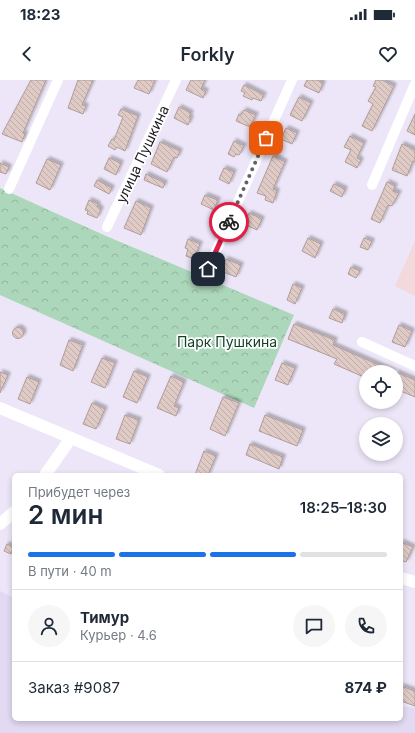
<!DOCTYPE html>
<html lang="ru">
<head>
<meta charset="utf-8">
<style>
  body { margin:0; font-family:Inter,sans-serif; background:#f6f6f7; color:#1f2937; height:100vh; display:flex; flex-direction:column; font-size:15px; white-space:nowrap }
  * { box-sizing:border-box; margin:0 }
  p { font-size:13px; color:#747a83 }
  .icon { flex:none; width:22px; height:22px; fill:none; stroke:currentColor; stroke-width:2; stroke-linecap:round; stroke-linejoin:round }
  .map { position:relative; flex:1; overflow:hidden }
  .drawer { position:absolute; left:12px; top:393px; width:391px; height:248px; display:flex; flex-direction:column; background:#fff; border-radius:6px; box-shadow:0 2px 6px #0003 }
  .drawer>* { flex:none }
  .fabs { position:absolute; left:359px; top:285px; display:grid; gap:8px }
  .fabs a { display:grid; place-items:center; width:44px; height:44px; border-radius:50%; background:#fff; box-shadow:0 2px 6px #0003; font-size:20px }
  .pin { position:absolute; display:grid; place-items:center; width:34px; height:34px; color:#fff; margin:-17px; border-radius:8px; box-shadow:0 2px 6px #0006 }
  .courier { position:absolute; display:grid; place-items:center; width:40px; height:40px; margin:-20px; border:3px solid #e11d48; border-radius:50%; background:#fff; color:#222; box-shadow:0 1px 5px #0007 }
  .overview em { font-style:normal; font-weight:600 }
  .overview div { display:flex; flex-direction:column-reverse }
  .overview { display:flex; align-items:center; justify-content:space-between; height:68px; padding:0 16px }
  h1 { font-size:26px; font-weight:600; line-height:30px }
  .bar { display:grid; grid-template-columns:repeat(4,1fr); gap:6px 4px; align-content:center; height:48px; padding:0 16px }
  .bar i { height:5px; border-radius:3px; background:#e0e1e3 }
  .bar .on { background:#1a73e8 }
  .bar p { grid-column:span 4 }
  .line { display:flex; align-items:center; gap:10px; padding:0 16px; border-top:1px solid #e0e1e3 }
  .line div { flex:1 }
  .round { display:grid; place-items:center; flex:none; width:42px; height:42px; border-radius:21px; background:#f6f6f7 }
  .status { display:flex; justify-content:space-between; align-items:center; height:28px; padding:0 20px; background:#fff; direction:ltr }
  .status svg { height:11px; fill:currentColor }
  header { display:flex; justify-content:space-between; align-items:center; height:52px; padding:0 16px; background:#fff; font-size:18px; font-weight:600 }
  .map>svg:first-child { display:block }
  .built { fill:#e2d9f2 }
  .industrial { fill:#f3d8dc }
  .park { fill:url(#park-crowns) }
  .building { fill:url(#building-back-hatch); stroke:#b19c99; filter:url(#shadow) }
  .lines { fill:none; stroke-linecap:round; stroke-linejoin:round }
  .minor { stroke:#fff; stroke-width:10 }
  .tertiary { stroke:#fff; stroke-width:12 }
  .done { stroke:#64616b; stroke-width:4; stroke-dasharray:0 7.2 }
  .route { stroke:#e11d48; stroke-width:5 }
  .labels { text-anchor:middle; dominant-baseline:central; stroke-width:3.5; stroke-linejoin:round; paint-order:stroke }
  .street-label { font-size:14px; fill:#1b191f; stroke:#fff }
  .park-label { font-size:14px; fill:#144128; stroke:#fff }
</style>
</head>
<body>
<div class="status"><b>18:23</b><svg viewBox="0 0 49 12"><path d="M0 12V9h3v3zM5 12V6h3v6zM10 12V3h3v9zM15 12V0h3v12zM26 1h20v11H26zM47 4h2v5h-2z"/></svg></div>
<header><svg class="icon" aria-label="back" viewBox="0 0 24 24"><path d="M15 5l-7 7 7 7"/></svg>Forkly<svg class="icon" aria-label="heart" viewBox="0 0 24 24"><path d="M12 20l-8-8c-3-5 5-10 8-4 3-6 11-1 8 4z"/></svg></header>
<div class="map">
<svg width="415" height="653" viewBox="0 0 415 653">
  <defs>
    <pattern id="park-crowns" width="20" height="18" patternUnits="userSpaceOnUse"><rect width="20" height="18" fill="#acd7ba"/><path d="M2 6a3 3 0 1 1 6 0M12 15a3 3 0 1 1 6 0" fill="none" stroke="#93b89f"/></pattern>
    <pattern id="building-back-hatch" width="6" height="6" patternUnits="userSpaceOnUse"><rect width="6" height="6" fill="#dfcac6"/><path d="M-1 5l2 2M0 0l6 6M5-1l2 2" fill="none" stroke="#bfadaa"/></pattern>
    <filter id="shadow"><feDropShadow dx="2.5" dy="-2.5" stdDeviation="1" flood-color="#0004"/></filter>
  </defs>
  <rect width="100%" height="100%" fill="#ece6f8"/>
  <!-- built -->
  <path class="built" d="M0,511L14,518V639H401V626L415,628V653H0Z"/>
  <!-- industrial -->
  <path class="industrial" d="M415,161V216L395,206Z"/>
  <!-- park -->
  <path class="park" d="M0,108L106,156L294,235L254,328L0,215Z"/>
  <!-- building -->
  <g class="building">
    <path d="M31,0H46L23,53L25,54L22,62L2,54Z"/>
    <path d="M78,0H93L82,25L86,26L83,34L68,28Z"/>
    <path d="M138,0H155L149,14L134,8Z"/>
    <path d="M191,0H205L201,9L206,11L203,18L186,10Z"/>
    <path d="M307,0H317L323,3L319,13L304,6Z"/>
    <path d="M376,0H382L394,6L372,51L362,46L373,24L368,21L376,7L373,6Z"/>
    <path d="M244,5L264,15L261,21L253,18L252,20L243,16L245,13L241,11Z"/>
    <path d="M299,17L311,23L302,41L290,35Z"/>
    <path d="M179,27L191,33L189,37L191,38L188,45L174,38Z"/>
    <path d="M121,29L138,36L125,71L117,67L115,70L108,66L112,59L114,60L123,37L118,35Z"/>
    <path d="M244,30L256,35L250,47L236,41L239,34L241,35Z"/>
    <path d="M415,34V55L407,51Z"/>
    <path d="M286,48L297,53L292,64L281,59Z"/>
    <path d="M350,56L364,63L357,78L361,80L357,88L345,82L351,70L344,67Z"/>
    <path d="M234,61L244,66L239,75L236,74L234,77L228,74Z"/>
    <path d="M160,62L180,71L177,78L174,77L167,92L151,84Z"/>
    <path d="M402,64L415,70V82L413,81L407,96L392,90Z"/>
    <path d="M273,76L285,82L273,109L277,111L273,123L265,120L266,116L257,113Z"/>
    <path d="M109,78L121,83L116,95L104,89Z"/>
    <path d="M47,79L61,85L50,110L36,103Z"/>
    <path d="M0,83L9,87L6,94L0,92Z"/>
    <path d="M224,88L234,92L229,104L219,99Z"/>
    <path d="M146,94L165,103L163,108L144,100Z"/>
    <path d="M97,100L112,108L109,114L94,106Z"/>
    <path d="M387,102L395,106L393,111L399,113L392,126L388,125L380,143L371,139Z"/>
    <path d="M334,104L345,109L342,117L330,111Z"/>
    <path d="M205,115L218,120L214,130L201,124Z"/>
    <path d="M89,120L98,124L97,126L101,129L97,138L87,134L88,131L85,130Z"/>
    <path d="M136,121L151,128L141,155L124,148Z"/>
    <path d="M249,133L262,139L257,150L244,144Z"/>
    <path d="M308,158L321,164L315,178L302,171Z"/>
    <path d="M364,158L372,161L368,170L360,167Z"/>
    <path d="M188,159L200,164L194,179L186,176L188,169L185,168Z"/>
    <path d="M226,179L241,185L236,197L221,191Z"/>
    <path d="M351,187L360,191L356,198L348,194Z"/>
    <path d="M293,204L302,208L295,224L287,220Z"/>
    <path d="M333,229L345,234L342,243L329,238Z"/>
    <path d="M294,244L335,260L333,265L395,292H366V298L334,284L337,279L288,259Z"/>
    <path d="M399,245L412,251L405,267L392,262Z"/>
    <circle cx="18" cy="253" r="5.5"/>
    <path d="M69,260L83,265L73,291L60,285Z"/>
    <path d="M102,278L115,283L105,308L91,302Z"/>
    <path d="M282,283L295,288L288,305L275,300Z"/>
    <path d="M134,291L148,297L137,323L123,317Z"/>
    <path d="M0,292L8,295L0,313Z"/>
    <path d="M396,292L415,300V317L396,309Z"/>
    <path d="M171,296L184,302L174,326L179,328L176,336L157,328Z"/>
    <path d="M27,297L39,302L30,324L18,319Z"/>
    <path d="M223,317L239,323L225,356L210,349Z"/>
    <path d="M92,323L105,329L96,349L83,344Z"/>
    <path d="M125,335L139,340L130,364L116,359Z"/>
    <path d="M265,335L303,350L297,366L259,351Z"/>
    <path d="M250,364L283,377L279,389L246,375Z"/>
    <path d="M204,371L216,376L208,395H195Z"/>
    <path d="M401,462L413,467L406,482L401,480Z"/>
    <path d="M7,464L13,467L11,474L4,471Z"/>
    <path d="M401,606L415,611V626L401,621Z"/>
  </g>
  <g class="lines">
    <!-- minor -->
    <g class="minor">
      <path d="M372,105L415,4"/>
      <path d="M9,109L58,0"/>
      <path d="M107,147L176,0"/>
      <path d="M208,189L292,0"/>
      <path d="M362,262L415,286"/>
    </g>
    <!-- tertiary -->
    <g class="tertiary">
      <path d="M0,328L159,395"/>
      <path d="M45,395L71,358"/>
      <path d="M0,444L14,432"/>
      <path d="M401,498L415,502"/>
    </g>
  </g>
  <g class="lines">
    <!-- done -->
    <path class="done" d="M229,142L266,58"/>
    <!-- route -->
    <path class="route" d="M208,189L229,142"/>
  </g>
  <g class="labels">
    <!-- street labels -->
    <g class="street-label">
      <text transform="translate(142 74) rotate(-65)">улица Пушкина</text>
    </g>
    <!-- park labels -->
    <g class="park-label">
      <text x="227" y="261">Парк Пушкина</text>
    </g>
  </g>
</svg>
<div class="fabs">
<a><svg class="icon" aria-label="locate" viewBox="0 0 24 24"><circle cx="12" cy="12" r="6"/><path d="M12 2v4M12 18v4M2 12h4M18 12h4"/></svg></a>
<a><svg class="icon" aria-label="layers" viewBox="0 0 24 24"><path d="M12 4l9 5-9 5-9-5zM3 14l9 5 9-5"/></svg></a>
</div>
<div class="pin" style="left:266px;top:58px;background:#ea580c"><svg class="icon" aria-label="bag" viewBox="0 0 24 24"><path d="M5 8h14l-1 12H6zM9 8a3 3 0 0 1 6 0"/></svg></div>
<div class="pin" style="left:208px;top:189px;background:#1f2937"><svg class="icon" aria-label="home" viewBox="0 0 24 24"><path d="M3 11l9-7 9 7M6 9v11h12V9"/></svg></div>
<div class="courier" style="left:229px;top:142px"><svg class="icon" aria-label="bike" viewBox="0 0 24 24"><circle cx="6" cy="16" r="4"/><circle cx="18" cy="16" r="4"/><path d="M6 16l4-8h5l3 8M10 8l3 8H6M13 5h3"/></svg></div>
<section class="drawer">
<div class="overview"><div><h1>2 мин</h1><p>Прибудет через</p></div><em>18:25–18:30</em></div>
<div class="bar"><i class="on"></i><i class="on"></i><i class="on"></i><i></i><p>В пути · 40 m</p></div>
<div class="line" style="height:72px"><a class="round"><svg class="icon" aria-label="person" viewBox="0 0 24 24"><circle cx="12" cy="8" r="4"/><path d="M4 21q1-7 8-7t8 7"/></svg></a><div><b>Тимур</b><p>Курьер · 4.6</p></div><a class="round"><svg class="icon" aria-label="chat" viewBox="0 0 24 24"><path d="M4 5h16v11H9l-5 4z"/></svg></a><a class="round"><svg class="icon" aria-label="phone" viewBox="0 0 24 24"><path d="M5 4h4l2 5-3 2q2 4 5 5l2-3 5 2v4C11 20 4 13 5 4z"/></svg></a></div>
<div class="line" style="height:52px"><div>Заказ #9087</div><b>874 ₽</b></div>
</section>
</div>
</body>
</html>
